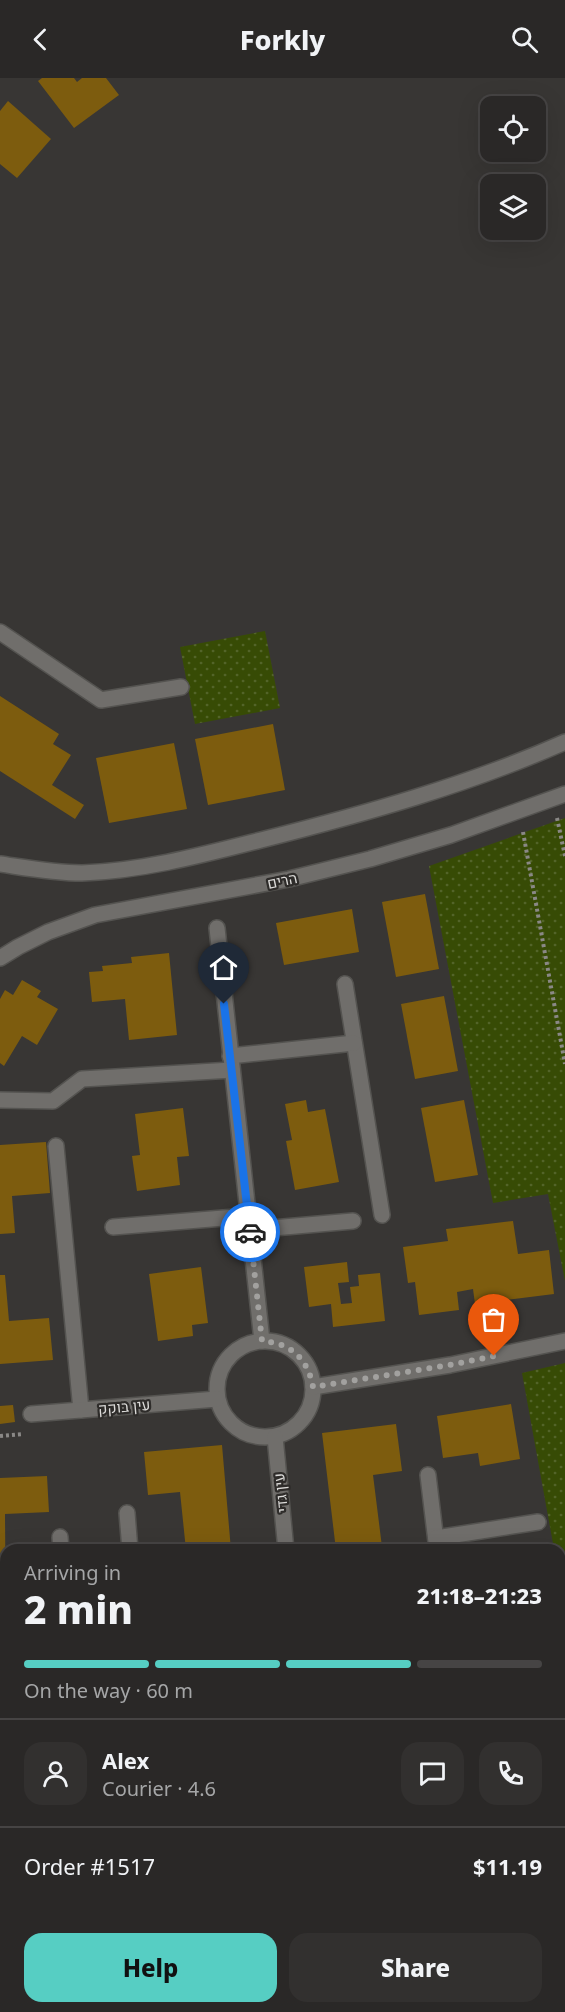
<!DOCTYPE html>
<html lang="en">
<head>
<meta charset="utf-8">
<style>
  body { margin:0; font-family:"Noto Sans",Heebo,sans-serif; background:#32302f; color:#f1f3f6; height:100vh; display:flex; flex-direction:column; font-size:22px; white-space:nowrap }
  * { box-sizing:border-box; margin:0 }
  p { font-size:20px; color:#a5a6a7 }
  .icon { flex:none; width:33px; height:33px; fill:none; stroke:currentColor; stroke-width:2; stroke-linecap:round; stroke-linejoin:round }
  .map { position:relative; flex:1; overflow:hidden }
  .sheet { position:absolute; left:0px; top:1466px; width:566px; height:470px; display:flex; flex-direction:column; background:#2a2827; border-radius:18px 18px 0 0; box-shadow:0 6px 24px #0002,0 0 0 2px #464444 }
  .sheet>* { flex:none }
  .tools { position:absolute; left:480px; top:18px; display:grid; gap:12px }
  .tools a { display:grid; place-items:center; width:66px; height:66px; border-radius:12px; background:#2a2827; box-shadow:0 6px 24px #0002,0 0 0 2px #464444; font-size:30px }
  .pin { position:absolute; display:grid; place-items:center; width:51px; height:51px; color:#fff; margin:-62px -26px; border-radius:50% 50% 50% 0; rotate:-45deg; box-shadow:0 0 6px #0007 }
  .pin .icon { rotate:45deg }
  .courier { position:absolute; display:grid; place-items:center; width:60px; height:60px; margin:-30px; border:4px solid #1a73e8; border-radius:50%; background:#fff; color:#222; box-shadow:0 2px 8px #0007 }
  .headline em { font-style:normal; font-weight:800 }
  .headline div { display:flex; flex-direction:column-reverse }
  .headline { display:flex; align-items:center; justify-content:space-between; height:102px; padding:0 24px }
  h1 { font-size:39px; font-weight:800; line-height:45px }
  .bar { display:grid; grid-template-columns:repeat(4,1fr); gap:9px 6px; align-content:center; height:72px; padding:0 24px }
  .bar i { height:8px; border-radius:4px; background:#464444 }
  .bar .active { background:#56cec3 }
  .bar p { grid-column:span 4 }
  .line { display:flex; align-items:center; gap:15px; padding:0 24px; border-top:2px solid #464444 }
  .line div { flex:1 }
  .round { display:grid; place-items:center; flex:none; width:63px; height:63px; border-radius:18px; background:#32302f }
  .button { display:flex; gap:12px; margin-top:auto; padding:12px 24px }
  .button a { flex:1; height:69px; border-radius:18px; background:#56cec3; color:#111; font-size:24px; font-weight:800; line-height:69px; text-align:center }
  .button a+a { background:#32302f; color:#f1f3f6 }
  header { display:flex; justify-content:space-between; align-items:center; height:78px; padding:0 24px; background:#2a2827; font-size:27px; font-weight:800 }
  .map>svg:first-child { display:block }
  .built { fill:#413d34 }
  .green { fill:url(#green-dots) }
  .building { fill:#7d5c0e }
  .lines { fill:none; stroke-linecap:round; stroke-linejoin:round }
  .minor-casing { stroke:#545350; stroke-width:18 }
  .path { stroke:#8a8886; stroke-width:4; stroke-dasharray:3 3; stroke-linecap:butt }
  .minor { stroke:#706e6b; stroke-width:15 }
  .done { stroke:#a2a19f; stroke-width:6; stroke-dasharray:0 10.8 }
  .route { stroke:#1a73e8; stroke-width:8 }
  .labels { text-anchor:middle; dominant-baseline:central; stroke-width:4.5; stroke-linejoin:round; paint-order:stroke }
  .street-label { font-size:15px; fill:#dbdad8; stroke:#2e2c2a }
</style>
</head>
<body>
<header><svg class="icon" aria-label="back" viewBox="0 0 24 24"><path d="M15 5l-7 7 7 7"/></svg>Forkly<svg class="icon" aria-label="search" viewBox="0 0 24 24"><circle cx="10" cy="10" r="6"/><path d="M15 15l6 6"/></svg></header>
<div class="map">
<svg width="565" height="1934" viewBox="0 0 565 1934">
  <defs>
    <pattern id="green-dots" width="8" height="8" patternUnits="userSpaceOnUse" patternTransform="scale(1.5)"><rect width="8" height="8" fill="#374b05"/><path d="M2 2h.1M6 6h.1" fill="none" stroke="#536429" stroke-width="1.8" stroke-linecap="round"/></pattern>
  </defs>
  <rect width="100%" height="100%" fill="#383634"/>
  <!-- built -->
  <path class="built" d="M560,1872H565V1934H370L369,1929H560Z"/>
  <!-- green -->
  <g class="green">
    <path d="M265,553L280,630L195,646L180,569Z"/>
    <path d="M565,740V1203L548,1116L493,1125L429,788Z"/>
    <path d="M565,1285V1530L560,1500V1472L554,1471L522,1295Z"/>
  </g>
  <!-- building -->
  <g class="building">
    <path d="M42,0H74L77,4L82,0H106L119,17L74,50L38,3Z"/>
    <path d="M8,23L51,61L17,100L0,86V33Z"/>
    <path d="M0,618L59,656L53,666L71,677L52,707L84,727L75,741L0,693Z"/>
    <path d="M273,646L285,712L208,727L195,661Z"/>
    <path d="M174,665L187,731L109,745L96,680Z"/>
    <path d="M425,816L439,891L396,899L382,824Z"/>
    <path d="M352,831L359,874L284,887L276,845Z"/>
    <path d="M169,875L177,957L129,962L125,921L92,924L89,894L103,893L102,888L132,885L131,879Z"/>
    <path d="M22,902L41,913L37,919L58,931L37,967L22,958L4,988L0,985V921L5,912L13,917Z"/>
    <path d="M444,918L458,993L415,1001L401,926Z"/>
    <path d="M306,1022L308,1034L325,1031L339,1104L295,1112L286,1063L292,1062L285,1026Z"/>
    <path d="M464,1022L478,1097L435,1104L421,1030Z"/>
    <path d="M183,1030L189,1078L177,1079L180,1107L137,1113L132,1078L140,1077L135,1036Z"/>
    <path d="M46,1064L50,1115L12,1118L15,1155L0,1156V1067Z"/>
    <path d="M513,1143L518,1176L549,1172L554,1216L475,1226L473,1211L457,1214L459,1232L419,1237L415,1204L408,1205L403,1169L448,1163L446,1151Z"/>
    <path d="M347,1184L349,1204L338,1205L341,1226L352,1225L350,1209L359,1208L358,1197L380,1195L385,1243L333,1249L331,1226L309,1229L304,1189Z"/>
    <path d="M201,1189L208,1245L192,1247L193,1258L158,1263L149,1196Z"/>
    <path d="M0,1197H5L9,1243L49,1240L53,1282L0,1286Z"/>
    <path d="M511,1326L520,1381L480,1388L478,1375L443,1380L437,1338Z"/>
    <path d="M13,1327L15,1344L0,1346V1328Z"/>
    <path d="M396,1346L402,1393L373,1397L382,1469L393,1468V1472H336L322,1355Z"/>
    <path d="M222,1367L231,1472H186L180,1414L148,1417L144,1374Z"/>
    <path d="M47,1398L49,1434L5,1436L6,1565L0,1566V1400Z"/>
    <path d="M560,1573L565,1596V1652L560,1653Z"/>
    <path d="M0,1642H3L6,1812H0Z"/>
    <path d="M565,1714V1778H560V1715Z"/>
    <path d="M560,1904L565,1910V1934H516L522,1929H560Z"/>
    <path d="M284,1929V1934H246V1932Z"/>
  </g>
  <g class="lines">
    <!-- minor casing -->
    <g class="minor-casing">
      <g id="minor">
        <path d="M0,554L101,622L181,609"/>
        <path d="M0,786C27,790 54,795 82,795C142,793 202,777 261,762C364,736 468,707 565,664"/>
        <path d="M217,850L262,1263"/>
        <path d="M0,880L18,869L48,854L95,837L289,801L370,781L451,757L565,716"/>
        <path d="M345,906L382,1137"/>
        <path d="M230,978L354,965"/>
        <path d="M0,1022L53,1023L82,1001L232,992"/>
        <path d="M56,1068L81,1332"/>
        <path d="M113,1149L248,1138"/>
        <path d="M250,1152L353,1143"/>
        <circle cx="265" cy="1311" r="48"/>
        <path d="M313,1309L450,1287L565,1263"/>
        <path d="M31,1336L217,1321"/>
        <path d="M275,1359L286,1472"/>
        <path d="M428,1397L437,1472"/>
        <path d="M127,1435L130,1472"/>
        <path d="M60,1459L61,1472"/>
        <path d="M436,1460L538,1444"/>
        <path d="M0,1612H6"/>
        <path d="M560,1837L565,1836"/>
        <path d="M0,1869H6"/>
        <path d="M0,1909L6,1908"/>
        <path d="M331,1929L332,1934"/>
      </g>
    </g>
    <!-- path -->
    <g class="path">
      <path d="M557,740L565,778"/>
      <path d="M523,754L565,986"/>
      <path d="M0,1358L23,1356"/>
      <path d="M176,1929V1934"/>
    </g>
    <!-- minor -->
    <use href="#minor" class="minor"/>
  </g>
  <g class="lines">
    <!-- done -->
    <path class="done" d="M250,1154L262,1263C291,1265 308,1281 313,1309L450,1287L494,1278"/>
    <!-- route -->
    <path class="route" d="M224,926L250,1154"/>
  </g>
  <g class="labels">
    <!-- street labels -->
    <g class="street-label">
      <text transform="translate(282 802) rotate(-12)">הרים</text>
      <text transform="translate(124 1328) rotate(-5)">עין בוקק</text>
      <text transform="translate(280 1415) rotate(-96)">עין גדי</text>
    </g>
  </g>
</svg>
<div class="tools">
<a><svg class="icon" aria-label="locate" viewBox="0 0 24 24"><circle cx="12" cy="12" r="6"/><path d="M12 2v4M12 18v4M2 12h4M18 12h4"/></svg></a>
<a><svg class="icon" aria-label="layers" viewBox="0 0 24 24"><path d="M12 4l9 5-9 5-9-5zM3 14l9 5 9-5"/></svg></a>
</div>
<div class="pin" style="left:494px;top:1278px;background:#ea580c"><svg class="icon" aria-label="bag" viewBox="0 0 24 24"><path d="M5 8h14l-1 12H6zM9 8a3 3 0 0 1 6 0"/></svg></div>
<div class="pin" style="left:224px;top:926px;background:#1f2937"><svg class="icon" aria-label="home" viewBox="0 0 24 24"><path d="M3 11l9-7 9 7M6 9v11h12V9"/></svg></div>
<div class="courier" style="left:250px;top:1154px"><svg class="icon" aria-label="car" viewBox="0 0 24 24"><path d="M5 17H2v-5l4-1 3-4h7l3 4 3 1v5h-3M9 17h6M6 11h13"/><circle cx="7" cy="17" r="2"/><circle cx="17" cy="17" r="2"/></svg></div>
<section class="sheet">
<div class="headline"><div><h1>2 min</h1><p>Arriving in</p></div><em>21:18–21:23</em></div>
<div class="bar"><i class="active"></i><i class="active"></i><i class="active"></i><i></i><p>On the way · 60 m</p></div>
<div class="line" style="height:108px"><a class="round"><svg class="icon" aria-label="person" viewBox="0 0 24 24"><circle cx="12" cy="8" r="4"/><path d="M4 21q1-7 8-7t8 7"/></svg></a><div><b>Alex</b><p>Courier · 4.6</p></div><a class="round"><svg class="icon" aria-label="chat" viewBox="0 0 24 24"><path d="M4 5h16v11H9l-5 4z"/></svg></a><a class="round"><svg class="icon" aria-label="phone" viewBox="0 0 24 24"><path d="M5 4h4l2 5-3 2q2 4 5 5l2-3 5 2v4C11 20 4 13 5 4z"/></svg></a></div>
<div class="line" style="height:78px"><div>Order #1517</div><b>$11.19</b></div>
<div class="button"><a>Help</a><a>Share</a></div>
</section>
</div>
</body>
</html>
